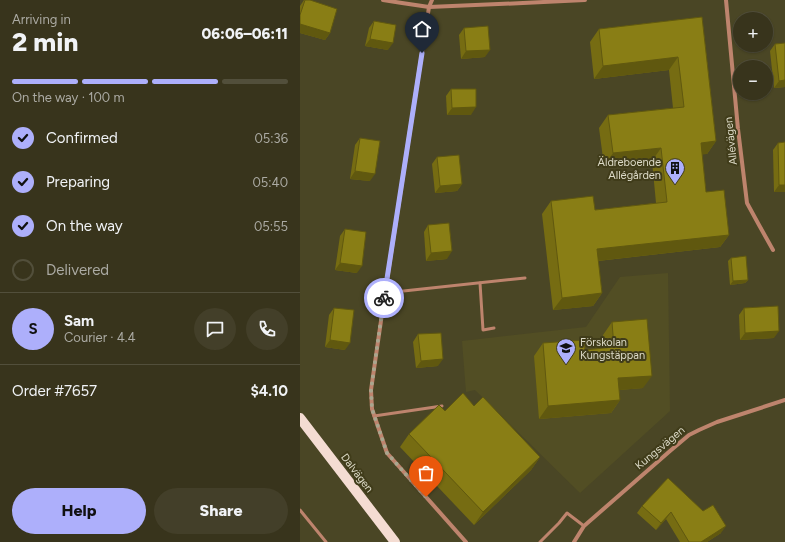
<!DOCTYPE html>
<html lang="en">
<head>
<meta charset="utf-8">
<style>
  body { margin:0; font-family:Figtree,sans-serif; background:#433f29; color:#f1f3f6; height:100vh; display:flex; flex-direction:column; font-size:15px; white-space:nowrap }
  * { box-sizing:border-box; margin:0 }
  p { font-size:13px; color:#abaaa3 }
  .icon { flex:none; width:22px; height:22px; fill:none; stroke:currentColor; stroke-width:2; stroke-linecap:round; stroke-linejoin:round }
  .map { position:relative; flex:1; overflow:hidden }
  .drawer { display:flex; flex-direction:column; background:#38341c; width:300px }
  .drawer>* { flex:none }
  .fabs { position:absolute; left:433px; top:12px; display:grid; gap:8px }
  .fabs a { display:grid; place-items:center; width:40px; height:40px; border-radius:50%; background:#38341c; box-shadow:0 1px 3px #0004,0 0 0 1px #524f3b; font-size:20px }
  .pin { position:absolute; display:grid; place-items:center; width:34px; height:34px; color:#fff; margin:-41px -17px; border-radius:50% 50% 50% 0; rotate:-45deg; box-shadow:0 0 4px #0007 }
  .pin .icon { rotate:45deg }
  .courier { position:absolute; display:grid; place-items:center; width:40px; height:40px; margin:-20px; border:3px solid #adaffb; border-radius:50%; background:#fff; color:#222; box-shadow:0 1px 5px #0007 }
  .head em { font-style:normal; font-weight:800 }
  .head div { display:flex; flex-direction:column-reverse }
  .head { display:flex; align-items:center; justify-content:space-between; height:68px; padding:0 12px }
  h1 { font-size:26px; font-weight:800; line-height:30px }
  .bar { display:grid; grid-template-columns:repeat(4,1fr); gap:6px 4px; align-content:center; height:48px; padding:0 12px }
  .bar i { height:5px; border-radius:3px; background:#524f3b }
  .bar .selected { background:#adaffb }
  .bar p { grid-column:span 4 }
  .line { display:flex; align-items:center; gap:10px; padding:0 12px; border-top:1px solid #524f3b }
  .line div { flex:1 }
  .round { display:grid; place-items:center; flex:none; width:42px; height:42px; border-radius:21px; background:#433f29 }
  ol { padding:0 12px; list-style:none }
  li { display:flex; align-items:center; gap:12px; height:44px }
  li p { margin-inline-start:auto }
  li .icon { padding:4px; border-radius:50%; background:#adaffb; color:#111; stroke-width:4 }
  li:last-child { color:#abaaa3 }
  li i { width:22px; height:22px; border:2px solid #524f3b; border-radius:50% }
  .button { display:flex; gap:8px; margin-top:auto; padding:8px 12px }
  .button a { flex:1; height:46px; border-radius:24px; background:#adaffb; color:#111; font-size:16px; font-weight:800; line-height:46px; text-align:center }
  .button a+a { background:#433f29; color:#f1f3f6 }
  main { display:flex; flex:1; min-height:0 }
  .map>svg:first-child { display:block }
  .built { fill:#524e24 }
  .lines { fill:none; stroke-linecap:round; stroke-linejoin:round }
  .service { stroke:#be846d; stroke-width:3 }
  .minor { stroke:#be846d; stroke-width:4 }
  .primary { stroke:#f4dcd2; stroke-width:10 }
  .wall { fill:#766c12 }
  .shaded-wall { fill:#60580f }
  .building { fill:#897e15; stroke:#60580f }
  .done { stroke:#a9a68e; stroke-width:4; stroke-dasharray:0 7.2 }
  .route { stroke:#adaffb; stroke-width:5 }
  .labels { text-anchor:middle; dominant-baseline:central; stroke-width:4; stroke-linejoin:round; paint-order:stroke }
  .street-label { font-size:11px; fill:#dcdac7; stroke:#403c1a }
  .poi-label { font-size:11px; fill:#dcdac7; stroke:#403c1a; text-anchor:end }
</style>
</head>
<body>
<main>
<section class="drawer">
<div class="head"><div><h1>2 min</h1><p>Arriving in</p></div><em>06:06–06:11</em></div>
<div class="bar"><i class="selected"></i><i class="selected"></i><i class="selected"></i><i></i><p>On the way · 100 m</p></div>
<ol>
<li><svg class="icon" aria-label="check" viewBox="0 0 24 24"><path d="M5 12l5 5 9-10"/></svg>Confirmed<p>05:36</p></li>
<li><svg class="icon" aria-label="check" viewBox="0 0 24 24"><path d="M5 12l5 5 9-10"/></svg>Preparing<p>05:40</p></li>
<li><svg class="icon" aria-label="check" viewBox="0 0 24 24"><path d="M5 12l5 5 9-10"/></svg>On the way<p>05:55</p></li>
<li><i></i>Delivered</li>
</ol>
<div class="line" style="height:72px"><b class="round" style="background:#adaffb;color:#111">S</b><div><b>Sam</b><p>Courier · 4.4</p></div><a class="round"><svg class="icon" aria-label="chat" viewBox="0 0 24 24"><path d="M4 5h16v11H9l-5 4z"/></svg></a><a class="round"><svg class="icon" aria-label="phone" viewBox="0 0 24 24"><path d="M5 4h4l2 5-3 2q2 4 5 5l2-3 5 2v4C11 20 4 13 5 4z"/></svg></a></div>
<div class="line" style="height:52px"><div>Order #7657</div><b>$4.10</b></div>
<div class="button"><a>Help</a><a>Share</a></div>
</section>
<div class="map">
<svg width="485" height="542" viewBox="0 0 485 542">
  <rect width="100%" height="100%" fill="#4a4625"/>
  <!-- built -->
  <path class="built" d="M368,273L370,411L280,493L175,390L166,392L162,341L286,327L320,277Z"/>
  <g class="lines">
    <!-- service -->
    <g class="service">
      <path d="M180,283L183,330L194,328"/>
      <path d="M85,293L225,278"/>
      <path d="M74,416L142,406"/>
      <path d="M0,510L26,542"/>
      <path d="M240,542L259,523L267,513L284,526"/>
    </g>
    <!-- minor -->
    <g class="minor">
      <path d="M83,0L102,3L129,7L223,3L285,0"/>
      <path d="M132,0L129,7L85,293L71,390L72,409L87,453L166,542"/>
      <path d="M426,0L438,129L447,203L459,225L473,250"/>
      <path d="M274,542L284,526L370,451L389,435L399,430L417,422L485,400"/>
    </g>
    <!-- primary -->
    <path class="primary" d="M0,418L95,542"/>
  </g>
  <!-- wall -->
  <g class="wall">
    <path d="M4,0H10L30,33L25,40L0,33V6Z"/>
    <path d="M402,17L416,141L407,154H402L406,192L429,235L420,247L298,261L302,293L293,306L253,310L242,214L251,201L295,210L356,203L352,161L304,166L299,128L308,115L373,108L369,70L294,79L290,42L299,29Z"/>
    <path d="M74,21L88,50L65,46L69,28Z"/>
    <path d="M164,28L185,57L161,59L159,35Z"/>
    <path d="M485,43V87L474,88L470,51L475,44Z"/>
    <path d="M151,89L171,115H147L146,96Z"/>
    <path d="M60,138L70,181L50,179L55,145Z"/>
    <path d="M478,143L485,192H474L473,150Z"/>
    <path d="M137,157L162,184L157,191L135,193L132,164Z"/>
    <path d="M128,225L147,259L126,261L124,232Z"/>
    <path d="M45,229L57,273L35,270L40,236Z"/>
    <path d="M431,258L448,280L445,283L430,285L428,261Z"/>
    <path d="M34,308L45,350L25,347L29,315Z"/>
    <path d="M444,308L474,338L440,340L439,315Z"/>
    <path d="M312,322L343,388L319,390L320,400L311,413L239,419L234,356L243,343L285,350L304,348L303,335Z"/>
    <path d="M118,334L138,366L116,368L113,342Z"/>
    <path d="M174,406L240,457L231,470L174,525L100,447L109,434L145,411Z"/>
    <path d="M368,478L421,533L407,542H380L366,519L356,530L337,513L342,506Z"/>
  </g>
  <!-- shaded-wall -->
  <g class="shaded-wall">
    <path d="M0,24L30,33L25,40L0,33Z"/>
    <path d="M70,39L93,43L88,50L65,46Z"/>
    <path d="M190,50L185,57L161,59L166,51Z"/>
    <path d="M378,57L369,70L294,79L303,66Z"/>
    <path d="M485,80V87L474,88L479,81Z"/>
    <path d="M176,107L171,115H147L152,108Z"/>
    <path d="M416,141L407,154L392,156L401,143Z"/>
    <path d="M361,148L352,161L304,166L313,153Z"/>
    <path d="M55,171L75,174L70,181L50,179Z"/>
    <path d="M162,184L157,191L135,193L140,186Z"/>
    <path d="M479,185H485V192H474Z"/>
    <path d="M429,235L420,247L288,262L297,249Z"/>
    <path d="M152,251L147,259L126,261L131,253Z"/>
    <path d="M40,263L62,266L57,273L35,270Z"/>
    <path d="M448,280L445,283L430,285L433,281Z"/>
    <path d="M302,293L293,306L253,310L262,298Z"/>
    <path d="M479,331L474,338L440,340L445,333Z"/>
    <path d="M30,340L50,343L45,350L25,347Z"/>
    <path d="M143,359L138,366L116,368L121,361Z"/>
    <path d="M352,376L343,388L309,391L318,378Z"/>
    <path d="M320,400L311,413L239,419L248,406Z"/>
    <path d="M240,457L231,470L174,525L183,512Z"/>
    <path d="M371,512L366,519L356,530L361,523Z"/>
    <path d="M426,526L421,533L407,542H401Z"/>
  </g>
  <!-- building -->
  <g class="building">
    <path d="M5,0H10L37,9L30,33L0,24V15Z"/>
    <path d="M402,17L416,141L401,143L406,192L424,190L429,235L297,249L302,293L262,298L251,201L293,196L295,210L367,202L361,148L313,153L308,115L384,107L378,57L303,66L299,29Z"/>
    <path d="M74,21L96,25L93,43L70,39Z"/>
    <path d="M188,26L190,50L166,51L164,28Z"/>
    <path d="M485,43V80L479,81L475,44Z"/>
    <path d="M151,89H176V107L152,108Z"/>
    <path d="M60,138L80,141L75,174L55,171Z"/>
    <path d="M485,142V185H479L478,143Z"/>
    <path d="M159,155L162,184L140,186L137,157Z"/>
    <path d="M149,223L152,251L131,253L128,225Z"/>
    <path d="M45,229L66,232L62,266L40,263Z"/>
    <path d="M446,256L448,280L433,281L431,258Z"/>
    <path d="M478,306L479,331L445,333L444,308Z"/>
    <path d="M34,308L54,310L50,343L30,340Z"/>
    <path d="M347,319L352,376L318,378L320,400L248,406L243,343L284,340L285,350L314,347L312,322Z"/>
    <path d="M141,333L143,359L121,361L118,334Z"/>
    <path d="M163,393L174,406L183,397L240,457L183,512L109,434L139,405L145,411Z"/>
    <path d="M368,478L403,511L413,505L426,526L401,542H389L371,512L361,523L342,506Z"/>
  </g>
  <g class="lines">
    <!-- done -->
    <path class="done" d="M84,298L71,390L72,409L87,453L126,497"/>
    <!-- route -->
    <path class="route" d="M84,298L122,53"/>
  </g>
  <!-- icons -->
  <defs>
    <g id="building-pin" transform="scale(1)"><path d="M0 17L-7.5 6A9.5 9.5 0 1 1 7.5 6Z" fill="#adaffb" stroke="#403c1a"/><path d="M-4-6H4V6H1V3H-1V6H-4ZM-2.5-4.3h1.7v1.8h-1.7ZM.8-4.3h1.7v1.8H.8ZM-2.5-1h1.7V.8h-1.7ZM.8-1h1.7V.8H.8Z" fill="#111"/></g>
    <g id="school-pin" transform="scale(1)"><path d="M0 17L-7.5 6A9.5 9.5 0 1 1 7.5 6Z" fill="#adaffb" stroke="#403c1a"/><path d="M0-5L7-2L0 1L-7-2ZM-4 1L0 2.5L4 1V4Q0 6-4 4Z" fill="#111"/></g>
  </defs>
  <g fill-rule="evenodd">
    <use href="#building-pin" x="375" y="168"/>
    <use href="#school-pin" x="266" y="348"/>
  </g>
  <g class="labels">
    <!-- street labels -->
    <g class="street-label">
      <text transform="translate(431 141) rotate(-96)">Allévägen</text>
      <text transform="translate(360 448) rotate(-40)">Kungsvägen</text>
      <text transform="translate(57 473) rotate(53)">Dalvägen</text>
    </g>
    <!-- poi labels -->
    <g class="poi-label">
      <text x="361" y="162">Äldreboende<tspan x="361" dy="13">Allégården</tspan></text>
      <text x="280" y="342" text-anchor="start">Förskolan<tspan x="280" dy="13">Kungstäppan</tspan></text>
    </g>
  </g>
</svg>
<div class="fabs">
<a>+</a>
<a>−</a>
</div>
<div class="pin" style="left:126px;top:497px;background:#ea580c"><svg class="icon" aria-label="bag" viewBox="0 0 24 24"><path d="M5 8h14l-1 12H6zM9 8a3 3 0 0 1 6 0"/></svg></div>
<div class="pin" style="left:122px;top:53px;background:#1f2937"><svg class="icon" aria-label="home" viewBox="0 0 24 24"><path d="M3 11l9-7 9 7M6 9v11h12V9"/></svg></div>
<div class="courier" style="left:84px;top:298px"><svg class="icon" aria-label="bike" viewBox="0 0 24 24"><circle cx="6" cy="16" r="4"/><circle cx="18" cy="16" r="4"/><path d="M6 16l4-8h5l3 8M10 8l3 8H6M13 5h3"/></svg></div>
</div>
</main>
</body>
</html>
